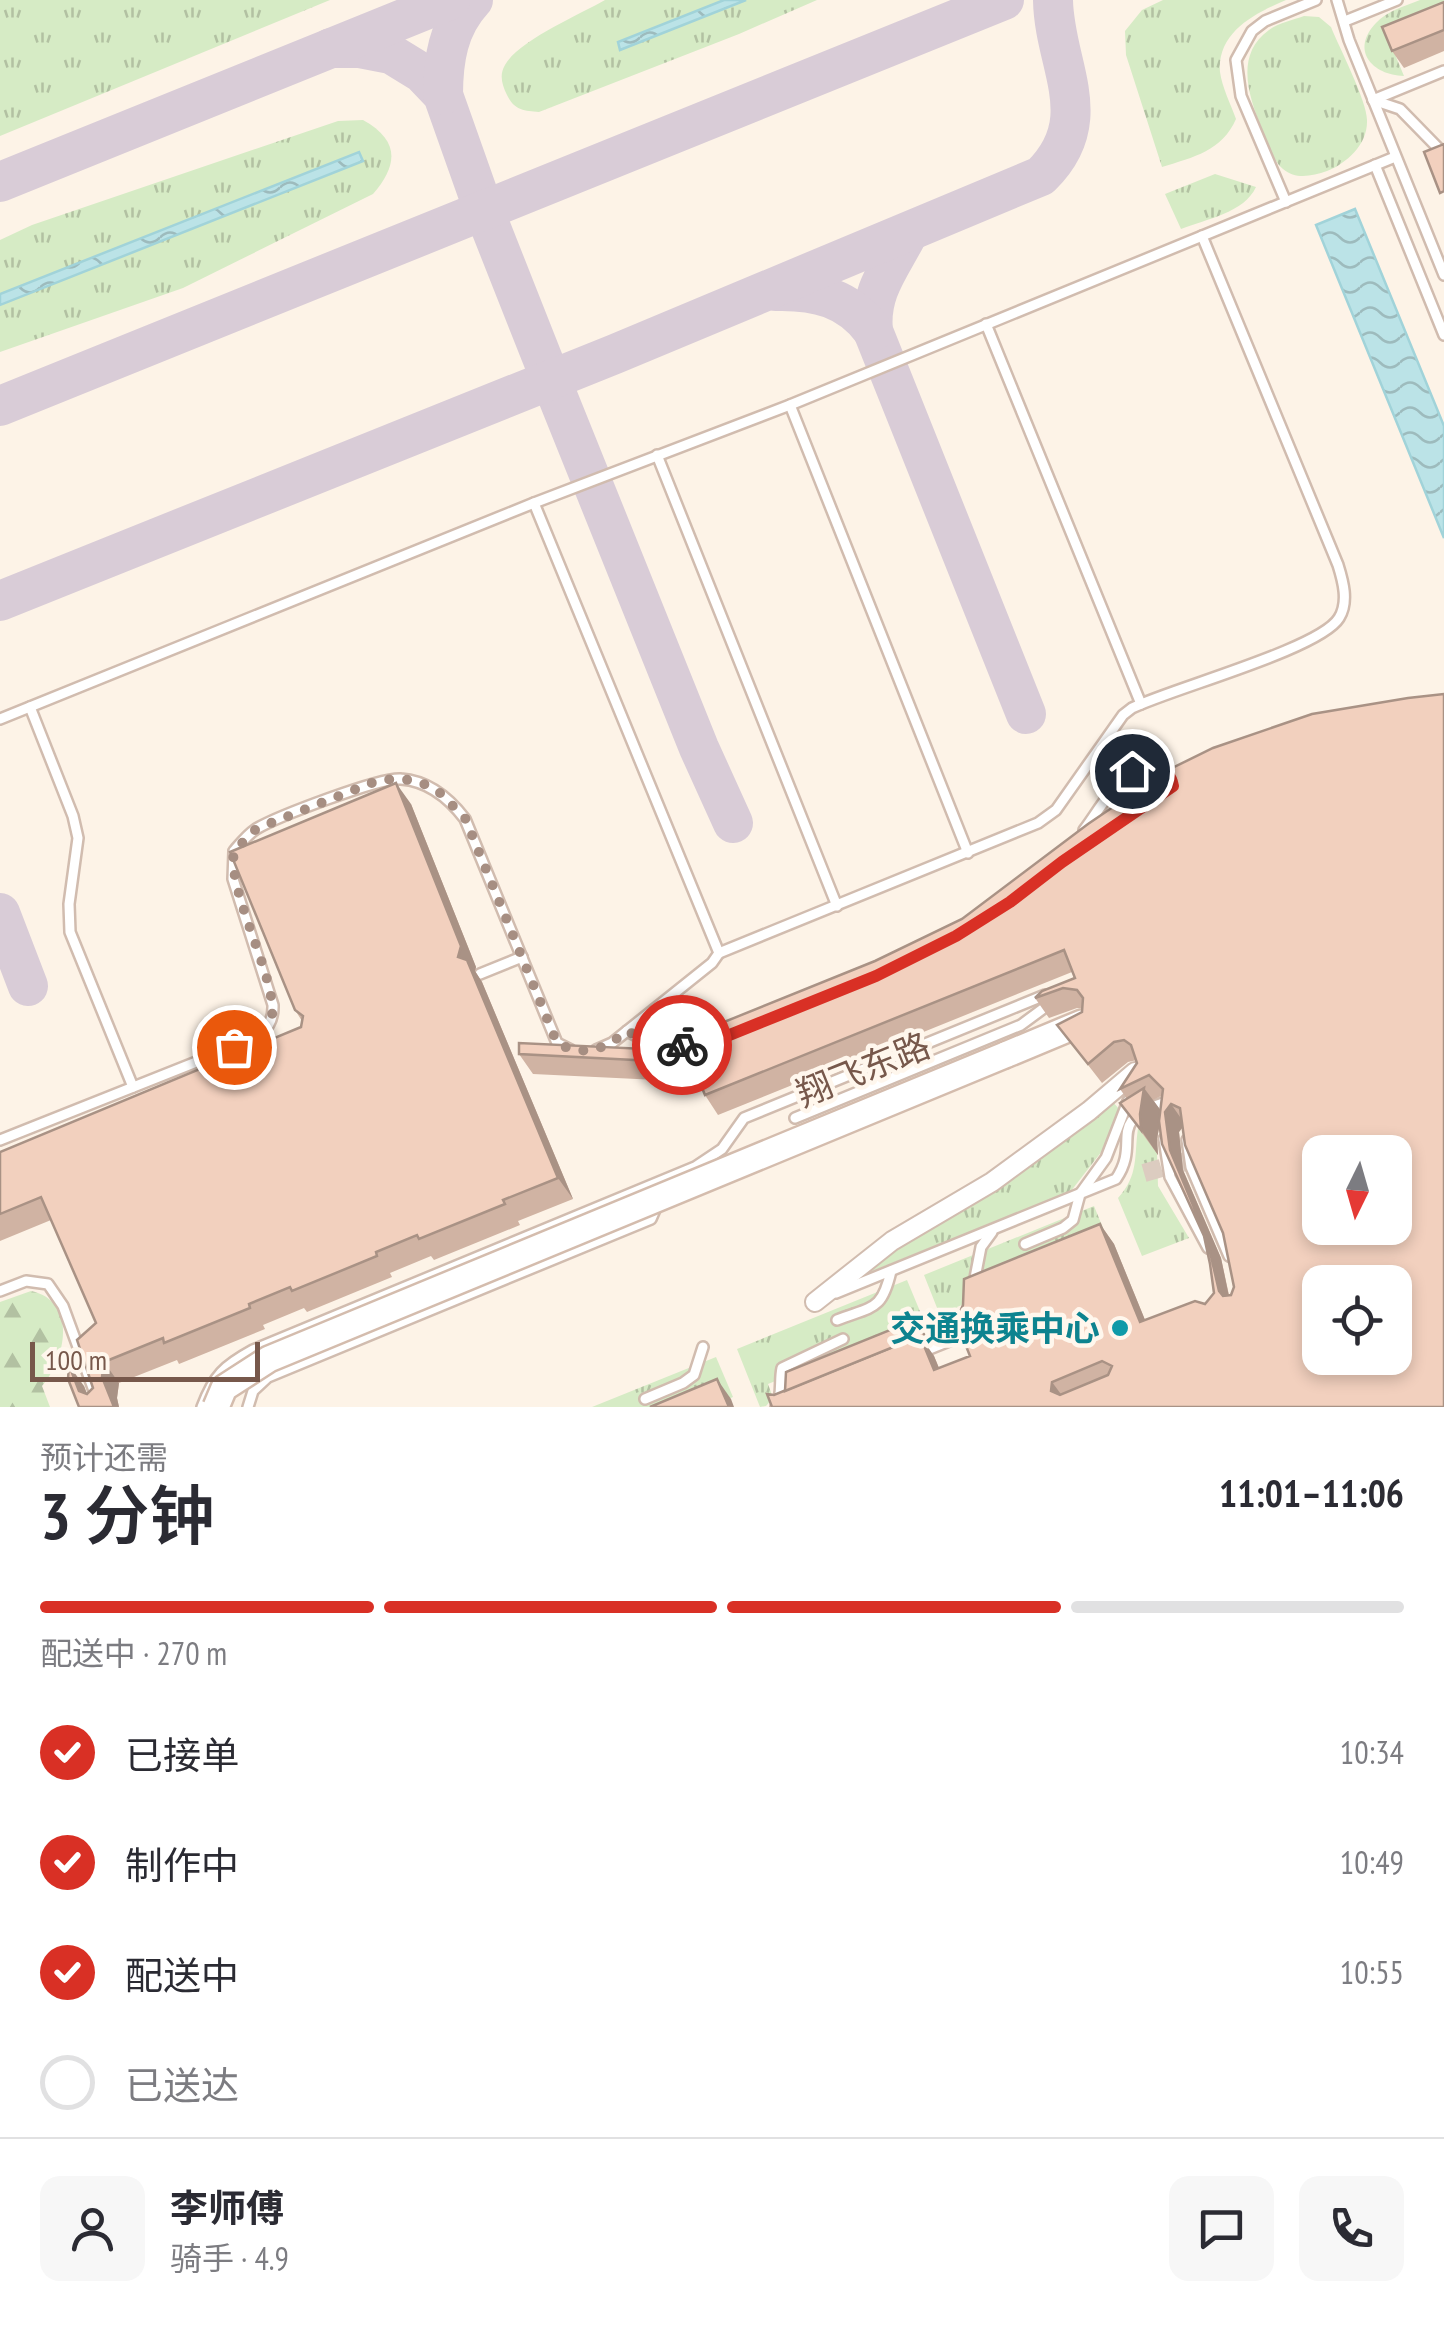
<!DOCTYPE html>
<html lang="zh">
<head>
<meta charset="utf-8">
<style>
  body { margin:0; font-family:"PT Sans Narrow","Noto Sans SC",sans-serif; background:#f7f7f7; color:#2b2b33; height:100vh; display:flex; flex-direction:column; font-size:38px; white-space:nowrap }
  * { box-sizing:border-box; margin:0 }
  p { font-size:32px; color:#7c7c81 }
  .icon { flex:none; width:55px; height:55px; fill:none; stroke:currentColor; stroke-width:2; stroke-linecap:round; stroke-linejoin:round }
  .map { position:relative; height:1407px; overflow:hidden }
  .drawer { display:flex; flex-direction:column; background:#fff; flex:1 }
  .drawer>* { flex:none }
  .needle { width:65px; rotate:185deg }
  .fabs { position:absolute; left:1302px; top:1135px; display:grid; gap:20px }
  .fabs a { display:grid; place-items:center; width:110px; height:110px; border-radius:20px; background:#fff; box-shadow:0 5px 15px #0003; font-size:50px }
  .scale { position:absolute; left:30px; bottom:25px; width:230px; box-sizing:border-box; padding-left:10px; border:5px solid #77584b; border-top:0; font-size:28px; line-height:35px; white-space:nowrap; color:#77584b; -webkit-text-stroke:8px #fff7ed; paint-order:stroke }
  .pin { position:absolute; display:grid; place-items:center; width:85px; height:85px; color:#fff; margin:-42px; border:5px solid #fff; border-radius:50%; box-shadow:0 2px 10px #0007 }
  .courier { position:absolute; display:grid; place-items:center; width:100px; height:100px; margin:-50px; border:8px solid #d93025; border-radius:50%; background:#fff; color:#222; box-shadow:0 2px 12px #0007 }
  .head em { font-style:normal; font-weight:600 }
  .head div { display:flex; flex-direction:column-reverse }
  .head { display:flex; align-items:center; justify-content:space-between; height:170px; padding:0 40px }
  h1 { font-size:65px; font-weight:600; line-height:75px }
  .bar { display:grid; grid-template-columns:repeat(4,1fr); gap:15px 10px; align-content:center; height:120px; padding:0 40px }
  .bar i { height:12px; border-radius:8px; background:#e1e1e2 }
  .bar .current { background:#d93025 }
  .bar p { grid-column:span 4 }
  .line { display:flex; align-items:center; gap:25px; padding:0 40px; border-top:2px solid #e1e1e2 }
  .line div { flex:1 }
  .round { display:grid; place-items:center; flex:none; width:105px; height:105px; border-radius:20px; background:#f7f7f7 }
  ol { padding:0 40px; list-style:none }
  li { display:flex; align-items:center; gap:30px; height:110px }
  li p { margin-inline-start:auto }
  li .icon { padding:10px; border-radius:50%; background:#d93025; color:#fff; stroke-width:4 }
  li:last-child { color:#7c7c81 }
  li i { width:55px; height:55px; border:5px solid #e1e1e2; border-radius:50% }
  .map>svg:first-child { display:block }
  .grass { fill:url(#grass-tufts) }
  .forest { fill:url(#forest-firs) }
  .water { fill:url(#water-waves); stroke:#a1d3d9; stroke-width:2.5 }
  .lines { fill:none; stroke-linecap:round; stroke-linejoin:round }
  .taxiway { stroke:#d9ccd7; stroke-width:40 }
  .street-tunnel { stroke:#dcccc0; stroke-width:18; stroke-dasharray:18 9; stroke-linecap:butt }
  .lane-casing { stroke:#d1bcaf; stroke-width:14 }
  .street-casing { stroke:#d1bcaf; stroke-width:22 }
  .secondary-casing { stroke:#d4bcad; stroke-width:30 }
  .lane { stroke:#fff; stroke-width:9 }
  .street { stroke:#fff; stroke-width:18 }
  .secondary { stroke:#fff; stroke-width:25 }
  .secondary-bridge-casing { stroke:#d4bcad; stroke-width:30; stroke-linecap:butt }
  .secondary-bridge { stroke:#fff; stroke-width:25 }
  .wall { fill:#d0b3a3; fill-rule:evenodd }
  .shaded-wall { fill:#a99285 }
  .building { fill:#f2d0be; stroke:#a99285; stroke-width:2.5; fill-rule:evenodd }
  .done { stroke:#a68e82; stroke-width:10; stroke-dasharray:0 18 }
  .route { stroke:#d93025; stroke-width:12 }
  .culture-dot { fill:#0f9aa8; stroke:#fff7ed; stroke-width:4 }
  .labels { text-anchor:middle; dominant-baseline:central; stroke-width:9; stroke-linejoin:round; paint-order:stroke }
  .street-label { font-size:35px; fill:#77584b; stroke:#fff7ed }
  .culture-label { font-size:35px; font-weight:bold; fill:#0d838f; stroke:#fff7ed; text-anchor:end }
</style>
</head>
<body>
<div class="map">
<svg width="1444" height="1407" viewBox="0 0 1444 1407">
  <defs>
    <pattern id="grass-tufts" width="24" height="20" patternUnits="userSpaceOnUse" patternTransform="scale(2.5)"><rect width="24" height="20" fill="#d6ebc5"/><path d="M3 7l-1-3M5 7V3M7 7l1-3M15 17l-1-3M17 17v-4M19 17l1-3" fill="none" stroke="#b2c1a2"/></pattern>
    <pattern id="forest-firs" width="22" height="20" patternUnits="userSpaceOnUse" patternTransform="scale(2.5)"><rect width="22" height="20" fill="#d6ebc5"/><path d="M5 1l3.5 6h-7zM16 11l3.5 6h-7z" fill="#b2c1a2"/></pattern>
    <pattern id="water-waves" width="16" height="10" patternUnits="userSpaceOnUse" patternTransform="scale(2.5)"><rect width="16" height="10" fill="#bbe3e7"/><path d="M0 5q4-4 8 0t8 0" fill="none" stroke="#9dbbbd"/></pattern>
  </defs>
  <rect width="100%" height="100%" fill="#fdf3e7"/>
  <!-- grass -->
  <g class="grass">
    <path d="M0,0H330L0,136Z"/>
    <path d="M605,0H817L739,34L539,112C524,111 514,110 507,95C502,85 499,75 505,65C519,40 579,15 605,0Z"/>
    <path d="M1163,0H1286C1255,13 1217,32 1220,72C1222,87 1231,105 1236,119C1222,151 1194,157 1162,167L1126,55L1125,31L1142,10Z"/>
    <path d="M1420,0H1444V18L1389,40L1404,76C1372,75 1350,50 1376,23C1387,11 1405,6 1420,0Z"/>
    <path d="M1304,16L1319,17L1331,27C1339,47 1367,101 1367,120C1368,144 1347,163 1327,171C1312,176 1296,180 1283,169C1272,160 1268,142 1262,129C1249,97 1234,55 1269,30C1278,23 1293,20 1304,16Z"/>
    <path d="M363,120C399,140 399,164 373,194L183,288L0,352V240L32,225L338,121Z"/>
    <path d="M1215,174L1256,187C1244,213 1206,219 1181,229L1165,194Z"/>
    <path d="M1113,1102L1119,1109L1102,1151L1071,1191L865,1274L915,1236L1014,1177Z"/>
    <path d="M1138,1128L1157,1152L1158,1186L1189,1238L1142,1256L1118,1198C1139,1175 1134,1156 1138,1128Z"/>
    <path d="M1094,1206L1110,1245L957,1307L962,1321L957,1328L947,1333L924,1275Z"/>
    <path d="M907,1280L924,1321L768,1384L773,1398L766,1406L760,1407L737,1349Z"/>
    <path d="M716,1357L733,1397L709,1407H592Z"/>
  </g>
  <!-- forest -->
  <path class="forest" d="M31,1291C78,1301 66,1359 42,1386L50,1407H0V1302Z"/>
  <!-- water -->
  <g class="water">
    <path d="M724,0H746L620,50L618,42Z"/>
    <path d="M359,152L363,161L0,305V294Z"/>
    <path d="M1355,209L1444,426V538L1316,225Z"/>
  </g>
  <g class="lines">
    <!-- taxiway -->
    <g class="taxiway">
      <path d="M331,48H360L391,54L422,73L443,95L483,208L551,380L699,748L733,823"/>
      <path d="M443,95C443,60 448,27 473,0"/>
      <path d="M0,182L450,0"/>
      <path d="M907,235C890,268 869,292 873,331L1026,714"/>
      <path d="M776,291C816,290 849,298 873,331"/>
      <path d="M0,406L1004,0"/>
      <path d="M0,601L615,354L1041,176C1099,119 1054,66 1053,0"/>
      <path d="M0,913L28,986"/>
    </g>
    <!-- street-tunnel -->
    <path class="street-tunnel" d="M1144,1173L1182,1162L1209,1167"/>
    <!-- lane casing -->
    <g class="lane-casing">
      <g id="lane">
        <path d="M1337,0L1349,40L1444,275"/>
        <path d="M1345,21L1397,0"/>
        <path d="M1373,100L1400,109L1444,154"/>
        <path d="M1373,100L1444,71"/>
        <path d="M1375,165L1444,335"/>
        <path d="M1286,202L1241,96L1236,60L1252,31L1265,21L1316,0"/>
        <path d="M986,324L1141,704"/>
        <path d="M790,405L968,853"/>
        <path d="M657,455L837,906"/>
        <path d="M30,707L73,816L78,838L69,904L70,932L133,1087"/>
        <path d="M0,719L534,503"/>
        <path d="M1084,830C1104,804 1133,744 1171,777"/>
        <path d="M719,953L1038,823L1056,810L1123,715L1132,708C1173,688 1320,649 1339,618C1349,602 1343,581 1338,565L1202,236"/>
        <path d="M480,974L522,957"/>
        <path d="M627,1031L652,1044H696"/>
        <path d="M596,1050L612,1043L712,963L719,953L534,503L790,405L1395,157"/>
        <path d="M795,1118L1021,1025L1052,1002"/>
        <path d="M1164,1139L1170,1177L1208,1248"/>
        <path d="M0,1140L234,1047C256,1038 274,1031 273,1005L233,879L234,851C240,844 247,835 256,829C276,817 380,777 401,779C429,781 449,798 465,819L557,1043L571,1050"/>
        <path d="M1187,1140L1191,1167L1229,1256"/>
        <path d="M1025,1244L1063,1228L1073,1220L1080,1194L1106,1158L1128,1101"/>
        <path d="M974,1283L981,1247L992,1232"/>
        <path d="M0,1291L26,1281L48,1284L63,1306L100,1407"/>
        <path d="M836,1293L1116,1179C1142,1141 1104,1123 1163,1103"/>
        <path d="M837,1320C873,1306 882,1311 891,1271"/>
        <path d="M922,1352L964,1335L968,1327"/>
        <path d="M645,1399L683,1383L694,1375L703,1347"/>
        <path d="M202,1407C214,1375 224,1366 253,1350L695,1167L722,1149L744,1118L1045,995"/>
        <path d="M248,1407L253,1391L268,1377L651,1219L658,1203"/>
        <path d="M776,1407C783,1396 779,1381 782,1368L843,1339"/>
      </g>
    </g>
    <!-- street casing -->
    <g class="street-casing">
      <path id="street" d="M815,1302L892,1241L992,1182L1089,1111L1135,1072"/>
    </g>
    <!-- secondary casing -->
    <g class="secondary-casing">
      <path id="secondary" d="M1005,1055L1082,1023"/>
    </g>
    <!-- lane -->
    <use href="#lane" class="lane"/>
    <!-- street -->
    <use href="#street" class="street"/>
    <!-- secondary -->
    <use href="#secondary" class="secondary"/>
    <!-- secondary-bridge casing -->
    <g class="secondary-bridge-casing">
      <path id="secondary-bridge" d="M216,1407L224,1388L269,1359L1005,1055"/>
    </g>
    <!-- secondary-bridge -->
    <use href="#secondary-bridge" class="secondary-bridge"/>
  </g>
  <!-- wall -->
  <g class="wall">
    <path d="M1444,2V51L1404,68L1392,51Z"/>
    <path d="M411,804L476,967L475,971L482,982L573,1199L518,1221L520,1225L434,1260L431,1256L390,1273L392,1277L307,1312L304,1308L263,1325L265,1329L179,1364L177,1360L119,1383L117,1398L119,1407H79L84,1386L87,1394L93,1388L96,1323L51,1220L0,1241V1152L301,1027L302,1021L295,1010Z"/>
    <path d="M1088,824L1444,1407L774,1395L917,1319L928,1341L924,1342L934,1356L939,1368L970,1356L1100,1224L1114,1244L1145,1320L1205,1304L1214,1293L1210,1264L1204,1236L1160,1123L1157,1139L1158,1155L1120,1103L1127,1099L1120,1089L1137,1063V1060L1128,1062L1102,1083L1057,1025L1082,1012V1008H1077L1049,1018L1035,998L1075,978L1072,972L718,1115L705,1095L699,1082L533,1074L519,1054L687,1051L962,919ZM1163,1095L1161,1111L1153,1100ZM1183,1127L1223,1233L1234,1287L1231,1295H1229L1221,1258L1183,1170L1179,1132Z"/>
  </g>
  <!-- shaded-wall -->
  <g class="shaded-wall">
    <path d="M396,783L411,804L476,967L475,971L482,982L573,1199L558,1178L458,957Z"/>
    <path d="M1144,1088L1162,1112L1157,1139L1158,1155L1141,1130L1140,1114Z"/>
    <path d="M1171,1104L1185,1124L1179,1132L1183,1170L1221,1258L1232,1311L1219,1291L1207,1239L1170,1150L1165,1112Z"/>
    <path d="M1100,1224L1114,1244L1154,1342L1140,1322Z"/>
    <path d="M920,1336L934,1356L948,1390L934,1370Z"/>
    <path d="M104,1362L119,1383L117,1398L119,1407H114L105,1386L102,1377Z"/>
    <path d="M69,1365L84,1386L92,1407L79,1391Z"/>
    <path d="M717,1379L731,1399L734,1407H729Z"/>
    <path d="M1052,1382L1066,1401L1051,1391Z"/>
  </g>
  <!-- building -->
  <g class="building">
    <path d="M1444,2V30L1392,51L1382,27Z"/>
    <path d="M1444,144V191L1440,193L1424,152Z"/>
    <path d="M1444,694V1407H772L767,1394L774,1395L920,1336L934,1370L970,1356L956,1321L963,1305L964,1279L1100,1224L1140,1322L1195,1301L1205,1304L1214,1293L1210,1264L1204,1236L1162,1144L1159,1121L1163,1089L1149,1075L1120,1089L1137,1063L1131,1045L1124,1040L1114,1042L1088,1064L1057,1025L1082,1012L1083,998L1077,990L1063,988L1035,998L1042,991L1075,978L1064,950L705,1095L692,1063L519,1054V1043L687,1051L682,1039L875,961L962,919L1088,824L1166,771L1213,748L1312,714L1408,698ZM1171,1104L1180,1108L1185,1145L1223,1233L1234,1287L1231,1295L1223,1296L1219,1291L1207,1239L1170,1150L1165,1112ZM1320,1152H1395V1228H1320ZM1320,1282H1395V1358H1320ZM1102,1361L1112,1366L1108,1375L1060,1395L1051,1391L1052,1382Z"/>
    <path d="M396,783L461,946L458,957L467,960L558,1178L503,1200L505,1204L419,1239L417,1235L376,1252L377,1256L292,1291L290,1287L249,1304L250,1308L164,1343L163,1338L104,1362L102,1377L114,1407H79L68,1379L69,1365L79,1391L87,1394L93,1388L77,1340L96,1323L41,1197L0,1214V1152L301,1027L303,1016L295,1010L230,852Z"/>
    <path d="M1144,1088L1140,1114L1141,1130L1120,1103Z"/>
    <path d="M917,1319L925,1337L921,1338L920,1336L785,1391L786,1372Z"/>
    <path d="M717,1379L729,1407H650Z"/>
  </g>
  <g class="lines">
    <!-- done -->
    <path class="done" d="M234,1047C246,1042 261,1037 268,1027C289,998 226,896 234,851L256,829L379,780L402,779L420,782L439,792L465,818L557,1043C584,1058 605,1049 627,1031L652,1044L682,1045"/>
    <!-- route -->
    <path class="route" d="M682,1045L727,1036L876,976L956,936L1010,902L1062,862L1173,786C1169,765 1149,765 1132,771"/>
  </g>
  <!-- markers -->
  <circle class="culture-dot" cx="1120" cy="1328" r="10"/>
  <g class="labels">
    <!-- street labels -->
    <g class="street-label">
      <text transform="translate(863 1069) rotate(-22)">翔飞东路</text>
    </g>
    <!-- culture labels -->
    <g class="culture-label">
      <text x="1100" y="1328">交通换乘中心</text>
    </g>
  </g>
</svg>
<div class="fabs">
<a><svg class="needle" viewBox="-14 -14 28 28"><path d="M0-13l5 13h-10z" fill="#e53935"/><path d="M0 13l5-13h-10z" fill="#7c7c81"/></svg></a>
<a><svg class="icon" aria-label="locate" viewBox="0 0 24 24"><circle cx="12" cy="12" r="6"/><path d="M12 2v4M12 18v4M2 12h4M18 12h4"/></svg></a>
</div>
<div class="scale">100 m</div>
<div class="pin" style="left:234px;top:1047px;background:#ea580c"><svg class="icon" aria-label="bag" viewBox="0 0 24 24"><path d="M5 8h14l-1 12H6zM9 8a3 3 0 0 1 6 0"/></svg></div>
<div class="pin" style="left:1132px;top:771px;background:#1f2937"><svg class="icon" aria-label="home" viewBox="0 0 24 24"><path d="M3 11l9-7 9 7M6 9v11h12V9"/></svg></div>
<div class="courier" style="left:682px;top:1045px"><svg class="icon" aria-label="bike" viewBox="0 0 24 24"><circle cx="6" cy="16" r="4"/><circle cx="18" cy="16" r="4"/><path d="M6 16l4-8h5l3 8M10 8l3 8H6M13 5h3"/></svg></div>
</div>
<section class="drawer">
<div class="head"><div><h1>3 分钟</h1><p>预计还需</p></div><em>11:01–11:06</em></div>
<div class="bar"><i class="current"></i><i class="current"></i><i class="current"></i><i></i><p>配送中 · 270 m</p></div>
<ol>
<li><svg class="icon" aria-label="check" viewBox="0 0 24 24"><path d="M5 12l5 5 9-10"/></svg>已接单<p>10:34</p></li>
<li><svg class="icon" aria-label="check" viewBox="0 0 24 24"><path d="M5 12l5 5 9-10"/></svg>制作中<p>10:49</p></li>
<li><svg class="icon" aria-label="check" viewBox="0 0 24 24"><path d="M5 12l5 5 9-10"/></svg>配送中<p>10:55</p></li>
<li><i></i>已送达</li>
</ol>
<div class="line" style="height:180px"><a class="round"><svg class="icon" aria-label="person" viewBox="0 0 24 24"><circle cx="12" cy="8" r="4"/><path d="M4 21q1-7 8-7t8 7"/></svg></a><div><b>李师傅</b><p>骑手 · 4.9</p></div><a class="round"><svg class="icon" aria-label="chat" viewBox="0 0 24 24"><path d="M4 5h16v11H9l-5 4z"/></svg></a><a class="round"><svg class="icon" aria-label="phone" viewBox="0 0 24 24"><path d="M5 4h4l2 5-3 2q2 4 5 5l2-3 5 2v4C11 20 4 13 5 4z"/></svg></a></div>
</section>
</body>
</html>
